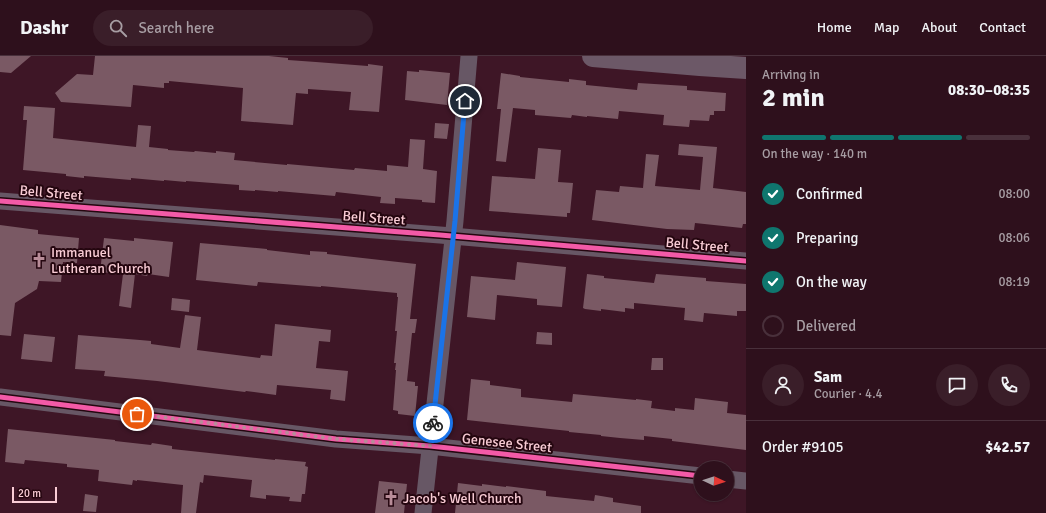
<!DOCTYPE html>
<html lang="en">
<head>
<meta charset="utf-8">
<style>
  body { margin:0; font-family:Signika,sans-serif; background:#3a1e29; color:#f1f3f6; height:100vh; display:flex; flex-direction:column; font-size:15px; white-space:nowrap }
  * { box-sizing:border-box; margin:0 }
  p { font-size:13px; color:#a79da3 }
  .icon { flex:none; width:22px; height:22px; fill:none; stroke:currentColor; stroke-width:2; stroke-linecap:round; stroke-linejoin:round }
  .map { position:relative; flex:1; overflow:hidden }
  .details { display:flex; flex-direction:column; background:#2e101c; width:300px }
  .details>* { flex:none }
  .needle { width:26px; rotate:94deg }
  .buttons { position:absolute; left:694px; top:405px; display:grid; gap:8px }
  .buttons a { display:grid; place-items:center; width:40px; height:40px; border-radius:50%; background:#2e101c; box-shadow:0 1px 3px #0004,0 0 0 1px #49303b; font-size:20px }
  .scale { position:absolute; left:12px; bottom:10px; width:45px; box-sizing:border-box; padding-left:4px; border:2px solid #f9ccd5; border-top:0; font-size:11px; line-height:14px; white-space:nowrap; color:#f9ccd5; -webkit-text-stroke:3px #24060f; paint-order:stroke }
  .pin { position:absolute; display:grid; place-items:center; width:34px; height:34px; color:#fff; margin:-17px; border:2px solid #fff; border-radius:50%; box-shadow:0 1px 4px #0007 }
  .courier { position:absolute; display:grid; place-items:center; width:40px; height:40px; margin:-20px; border:3px solid #1a73e8; border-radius:50%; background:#fff; color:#222; box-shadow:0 1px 5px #0007 }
  .overview em { font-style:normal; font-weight:700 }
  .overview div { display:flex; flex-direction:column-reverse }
  .overview { display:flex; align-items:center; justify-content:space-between; height:68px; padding:0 16px }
  h1 { font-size:26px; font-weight:700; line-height:30px }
  .bar { display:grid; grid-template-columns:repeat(4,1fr); gap:6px 4px; align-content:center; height:48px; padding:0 16px }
  .bar i { height:5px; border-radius:3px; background:#49303b }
  .bar .current { background:#0f766e }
  .bar p { grid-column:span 4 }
  .line { display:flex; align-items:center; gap:10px; padding:0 16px; border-top:1px solid #49303b }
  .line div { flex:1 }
  .round { display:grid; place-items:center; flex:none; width:42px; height:42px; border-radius:21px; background:#3a1e29 }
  ol { padding:0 16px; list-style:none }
  li { display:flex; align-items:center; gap:12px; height:44px }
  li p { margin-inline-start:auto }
  li .icon { padding:4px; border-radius:50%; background:#0f766e; color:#fff; stroke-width:4 }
  li:last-child { color:#a79da3 }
  li i { width:22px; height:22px; border:2px solid #49303b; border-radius:50% }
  header { display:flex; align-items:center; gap:24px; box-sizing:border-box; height:56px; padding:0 20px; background:#2e101c; border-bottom:1px solid #49303b }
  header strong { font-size:19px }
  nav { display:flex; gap:22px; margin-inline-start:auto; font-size:14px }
  .search { width:280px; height:36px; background:#3a1e29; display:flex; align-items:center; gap:10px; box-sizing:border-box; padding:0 14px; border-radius:22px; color:#a79da3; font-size:15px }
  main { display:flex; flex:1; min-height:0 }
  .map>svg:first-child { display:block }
  .building { fill:#7a5964 }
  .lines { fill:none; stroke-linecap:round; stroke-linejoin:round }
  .street { stroke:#675765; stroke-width:17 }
  .secondary { stroke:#6c5867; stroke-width:22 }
  .cycleway-casing { stroke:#24060f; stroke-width:8 }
  .cycleway { stroke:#f35aa7; stroke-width:5 }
  .done { stroke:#b88c98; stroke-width:4; stroke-dasharray:0 7.2 }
  .route { stroke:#1a73e8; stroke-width:5 }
  .labels { text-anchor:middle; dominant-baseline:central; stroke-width:4; stroke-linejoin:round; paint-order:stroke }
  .street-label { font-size:14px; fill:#f9ccd5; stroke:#24060f }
  .poi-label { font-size:14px; fill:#f9ccd5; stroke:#24060f; text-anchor:start }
</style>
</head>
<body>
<header>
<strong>Dashr</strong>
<div class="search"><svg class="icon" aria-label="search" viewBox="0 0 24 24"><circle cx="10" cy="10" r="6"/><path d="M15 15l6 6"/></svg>Search here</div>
<nav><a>Home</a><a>Map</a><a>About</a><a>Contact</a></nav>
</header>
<main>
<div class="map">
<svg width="746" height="457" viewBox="0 0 746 457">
  <rect width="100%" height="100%" fill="#3e1626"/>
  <!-- building -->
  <g class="building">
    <path d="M0,0H31L11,17L0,16Z"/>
    <path d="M95,0H269L288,2V4L316,6L368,10V8L383,10L379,56L349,54L351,36L308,33V38L296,37L293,69L241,65L243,32L169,25V27H164V32L133,29L131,51L61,46L55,37L77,18L93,19Z"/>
    <path d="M419,14L450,17L447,49L405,44L407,15L419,16Z"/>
    <path d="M501,17L520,20V21L569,26V23L586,25V29L637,34L638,27L687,30V34L726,37L725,55H714V59H710L709,65L690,64L689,71L663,69L664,59L619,55L618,63L587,60V61L572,59L571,62L535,59V54L513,52L506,106L496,105L501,53H497Z"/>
    <path d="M24,50L55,52L53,82L136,91L138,69L151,70L149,91L168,93V94L194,96L195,95L216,97V95L235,97L234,104L287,109V108L354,114L355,112L387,115V109L408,111L410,83L425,84L423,113L437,115L435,147L422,146V144L395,142V148L380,147L381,141L336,136L335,140L278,135V136L255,134V135L239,134V129L186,125V126L164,124V125L131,122V124L84,120V122L66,120V118L23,114L27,64H23Z"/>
    <path d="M435,67L449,68L447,83L434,82Z"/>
    <path d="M679,88L717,91L713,132L746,136V168H743L742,172L695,167L694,174L667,173L592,164L596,134L619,136L620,130L643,132L646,98L659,99L655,130L700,134L703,101L678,99Z"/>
    <path d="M538,92L561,94L558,126L573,127L570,157H567V161L489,155L492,120L535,123Z"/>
    <path d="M0,169L38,174V178L79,182L77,207L63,206L61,226L39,225L37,233L15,247L11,280L0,279Z"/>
    <path d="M104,182L134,185V182L173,186L169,221L148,218L147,220L135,218L131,252L119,250L123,218L100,216Z"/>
    <path d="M200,187L267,193V194L310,199V195L327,196V198L416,208L410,263H417L415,277H412L407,325L415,326V330H418L415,360L398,358V355L393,354L396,314H395L396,307H394L397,275H395L398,241H397V237L321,230V231L258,226L257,230L196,224Z"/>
    <path d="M517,206L566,211L562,251L537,249V243L497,239L495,264L467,261L471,220L515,224Z"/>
    <path d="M587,218L604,220V222L654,227L656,218L706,222V225L746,228V255H737V260L704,257L703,266L684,264L685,252L634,247V253L625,252V256L601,253V255L585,253L583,252Z"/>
    <path d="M172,242L190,244L189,256L171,254Z"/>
    <path d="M185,259L201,261L197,294L260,302L261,299L272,300L275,268L331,274L330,286L319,285L316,312L348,315L345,345L330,343L331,334L277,329L276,339L246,335L245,336L157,325L104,320L105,315L75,313L78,279L140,284L151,285V288L180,292Z"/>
    <path d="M537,276L552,277V289L536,288Z"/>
    <path d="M24,278L55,281L52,306L21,303Z"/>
    <path d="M652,302H663V314H651Z"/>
    <path d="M471,323L490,325V329L521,333V341L572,346L573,338L636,344V343L652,345L651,352L675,355V352L694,354L695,342L728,346L727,357L746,359V394L672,385V383L644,380V384L620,382L601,380V379L569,376V375L467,364Z"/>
    <path d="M8,373L115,384V385L151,389L152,387L172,390V393L275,404V403L306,406L305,410L308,411L305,438H302L301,446L289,445L290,441L266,439V443L250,441L252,424L204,419L203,427L200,426L196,457H181L183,429L137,424V425L133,424L132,429L98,425L99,414L67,411V408L25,404L24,408L5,406Z"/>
    <path d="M379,425L407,428L404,457H375Z"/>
    <path d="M458,427L482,430V428L506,431V430L546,435V440L594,445L595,439L613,442V446L641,450V457H455Z"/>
    <path d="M85,438L98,440L96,456L83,455Z"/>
  </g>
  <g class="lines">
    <!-- street -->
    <g class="street">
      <path d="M0,145L440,179L746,205"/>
      <path d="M0,341L336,383L430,390L701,420"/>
      <path d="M727,423L746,425"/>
      <path d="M423,457L455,165L469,0"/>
    </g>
    <!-- secondary -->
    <path class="secondary" d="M593,0L700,9L746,12"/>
    <!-- cycleway casing -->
    <g class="cycleway-casing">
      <g id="cycleway">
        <path d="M0,145L440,179L746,205"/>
        <path d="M0,341L336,383L430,390L701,420"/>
      </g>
    </g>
    <!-- cycleway -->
    <use href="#cycleway" class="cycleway"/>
  </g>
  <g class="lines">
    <!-- done -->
    <path class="done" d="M137,358L336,383L430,390L433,367"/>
    <!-- route -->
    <path class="route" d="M433,367L455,165L465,45"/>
  </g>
  <!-- icons -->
  <defs>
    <g id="church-bare" transform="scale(1.2)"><path d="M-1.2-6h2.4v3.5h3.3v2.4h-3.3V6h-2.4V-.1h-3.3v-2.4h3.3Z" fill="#b88c98" stroke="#24060f" stroke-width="2.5" paint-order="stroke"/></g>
  </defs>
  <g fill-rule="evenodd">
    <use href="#church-bare" x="39" y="204"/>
    <use href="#church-bare" x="391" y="442"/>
  </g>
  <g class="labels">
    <!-- street labels -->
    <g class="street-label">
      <text transform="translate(51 137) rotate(5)">Bell Street</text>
      <text transform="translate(374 162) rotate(4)">Bell Street</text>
      <text transform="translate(697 189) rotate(5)">Bell Street</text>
      <text transform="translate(507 387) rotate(6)">Genesee Street</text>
    </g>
    <!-- poi labels -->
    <g class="poi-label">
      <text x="51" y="196">Immanuel<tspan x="51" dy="16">Lutheran Church</tspan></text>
      <text x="403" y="442">Jacob's Well Church</text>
    </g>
  </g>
</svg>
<div class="buttons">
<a><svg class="needle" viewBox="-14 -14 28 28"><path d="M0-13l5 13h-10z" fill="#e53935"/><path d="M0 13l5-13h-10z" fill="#a79da3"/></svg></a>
</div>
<div class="scale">20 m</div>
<div class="pin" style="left:137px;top:358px;background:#ea580c"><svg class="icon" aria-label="bag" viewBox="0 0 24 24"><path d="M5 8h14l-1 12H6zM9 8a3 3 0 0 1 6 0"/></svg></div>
<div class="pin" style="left:465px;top:45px;background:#1f2937"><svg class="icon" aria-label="home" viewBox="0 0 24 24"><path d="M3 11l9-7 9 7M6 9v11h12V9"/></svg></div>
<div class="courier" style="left:433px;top:367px"><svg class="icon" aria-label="bike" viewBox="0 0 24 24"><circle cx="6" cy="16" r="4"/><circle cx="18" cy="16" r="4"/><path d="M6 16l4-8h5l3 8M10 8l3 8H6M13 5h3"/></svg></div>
</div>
<section class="details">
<div class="overview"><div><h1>2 min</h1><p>Arriving in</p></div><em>08:30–08:35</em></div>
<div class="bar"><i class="current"></i><i class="current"></i><i class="current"></i><i></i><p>On the way · 140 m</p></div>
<ol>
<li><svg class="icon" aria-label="check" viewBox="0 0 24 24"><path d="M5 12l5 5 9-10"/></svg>Confirmed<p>08:00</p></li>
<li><svg class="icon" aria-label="check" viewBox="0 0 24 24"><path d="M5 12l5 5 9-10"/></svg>Preparing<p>08:06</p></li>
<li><svg class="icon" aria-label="check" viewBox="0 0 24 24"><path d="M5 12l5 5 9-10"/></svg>On the way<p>08:19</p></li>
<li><i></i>Delivered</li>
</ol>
<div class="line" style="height:72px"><a class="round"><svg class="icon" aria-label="person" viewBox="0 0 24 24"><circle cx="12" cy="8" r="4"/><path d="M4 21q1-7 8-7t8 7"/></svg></a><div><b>Sam</b><p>Courier · 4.4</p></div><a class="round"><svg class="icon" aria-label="chat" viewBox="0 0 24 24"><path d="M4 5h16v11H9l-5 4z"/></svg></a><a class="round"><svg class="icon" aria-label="phone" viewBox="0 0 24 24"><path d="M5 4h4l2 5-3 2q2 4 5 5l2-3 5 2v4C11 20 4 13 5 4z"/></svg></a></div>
<div class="line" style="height:52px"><div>Order #9105</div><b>$42.57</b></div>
</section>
</main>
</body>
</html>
